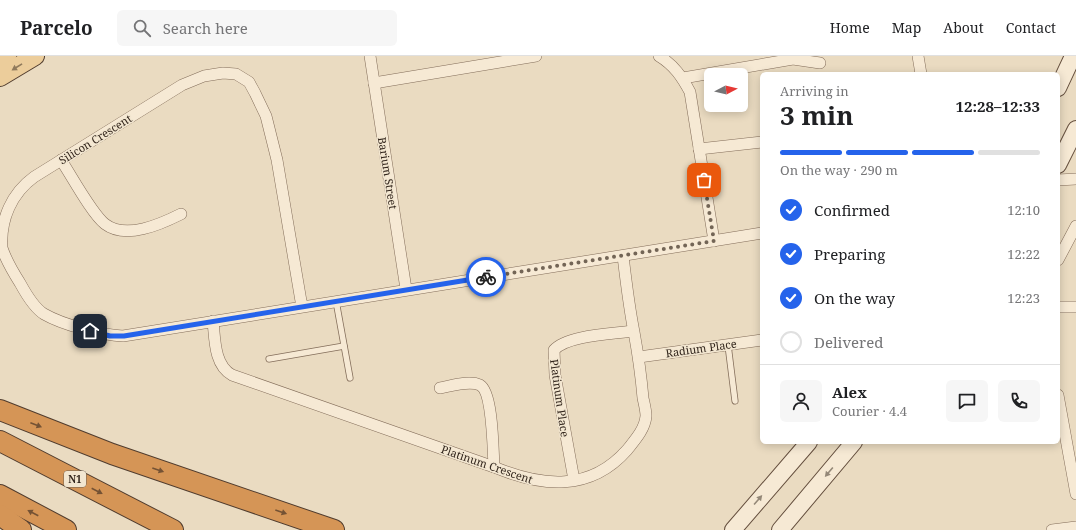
<!DOCTYPE html>
<html lang="en">
<head>
<meta charset="utf-8">
<style>
  body { margin:0; font-family:"Noto Serif",serif; background:#f6f6f6; color:#202124; height:100vh; display:flex; flex-direction:column; font-size:15px; white-space:nowrap }
  * { box-sizing:border-box; margin:0 }
  p { font-size:13px; color:#757577 }
  .icon { flex:none; width:22px; height:22px; fill:none; stroke:currentColor; stroke-width:2; stroke-linecap:round; stroke-linejoin:round }
  .map { position:relative; flex:1; overflow:hidden }
  .sheet { position:absolute; left:760px; top:16px; width:300px; height:372px; display:flex; flex-direction:column; background:#fff; border-radius:6px; box-shadow:0 2px 10px #0003 }
  .sheet>* { flex:none }
  .needle { width:26px; rotate:83deg }
  .buttons { position:absolute; left:704px; top:12px; display:grid; gap:8px }
  .buttons a { display:grid; place-items:center; width:44px; height:44px; border-radius:6px; background:#fff; box-shadow:0 2px 10px #0003; font-size:20px }
  .pin { position:absolute; display:grid; place-items:center; width:34px; height:34px; color:#fff; margin:-17px; border-radius:8px; box-shadow:0 2px 6px #0006 }
  .courier { position:absolute; display:grid; place-items:center; width:40px; height:40px; margin:-20px; border:3px solid #2563eb; border-radius:50%; background:#fff; color:#222; box-shadow:0 1px 5px #0007 }
  .head em { font-style:normal; font-weight:700 }
  .head div { display:flex; flex-direction:column-reverse }
  .head { display:flex; align-items:center; justify-content:space-between; height:68px; padding:0 20px }
  h1 { font-size:26px; font-weight:700; line-height:30px }
  .bar { display:grid; grid-template-columns:repeat(4,1fr); gap:6px 4px; align-content:center; height:48px; padding:0 20px }
  .bar i { height:5px; border-radius:3px; background:#e0e0e0 }
  .bar .selected { background:#2563eb }
  .bar p { grid-column:span 4 }
  .line { display:flex; align-items:center; gap:10px; padding:0 20px; border-top:1px solid #e0e0e0 }
  .line div { flex:1 }
  .round { display:grid; place-items:center; flex:none; width:42px; height:42px; border-radius:6px; background:#f6f6f6 }
  ol { padding:0 20px; list-style:none }
  li { display:flex; align-items:center; gap:12px; height:44px }
  li p { margin-inline-start:auto }
  li .icon { padding:4px; border-radius:50%; background:#2563eb; color:#fff; stroke-width:4 }
  li:last-child { color:#757577 }
  li i { width:22px; height:22px; border:2px solid #e0e0e0; border-radius:50% }
  header { display:flex; align-items:center; gap:24px; box-sizing:border-box; height:56px; padding:0 20px; background:#fff; border-bottom:1px solid #e0e0e0 }
  header strong { font-size:19px }
  nav { display:flex; gap:22px; margin-inline-start:auto; font-size:14px }
  .search { width:280px; height:36px; background:#f6f6f6; display:flex; align-items:center; gap:10px; box-sizing:border-box; padding:0 14px; border-radius:6px; color:#757577; font-size:15px }
  .map>svg:first-child { display:block }
  .lines { fill:none; stroke-linecap:round; stroke-linejoin:round }
  .service-casing { stroke:#836d5a; stroke-width:7 }
  .minor-casing { stroke:#836d5a; stroke-width:12 }
  .secondary-casing { stroke:#644e3d; stroke-width:18 }
  .primary-casing { stroke:#503c2e; stroke-width:20 }
  .motorway-casing { stroke:#503c2e; stroke-width:22 }
  .service { stroke:#f6e9d4; stroke-width:5.5 }
  .minor { stroke:#f6e9d4; stroke-width:11 }
  .secondary { stroke:#f6e9d4; stroke-width:16 }
  .primary { stroke:#eccd9b; stroke-width:18 }
  .motorway { stroke:#d59556; stroke-width:20 }
  .oneway { fill:#907a5c }
  .oneway2 { fill:#745234 }
  .oneway3 { fill:#948878 }
  .done { stroke:#736556; stroke-width:4; stroke-dasharray:0 7.2 }
  .route { stroke:#2563eb; stroke-width:5 }
  .labels { text-anchor:middle; dominant-baseline:central; stroke-width:3; stroke-linejoin:round; paint-order:stroke }
  .shield { fill:#f2e6d0; stroke:#6c6053; stroke-width:1 }
  .shield-label { font-size:10px; font-weight:bold; fill:#33261d }
  .street-label { font-size:11px; fill:#33261d; stroke:#f2e6d0 }
</style>
</head>
<body>
<header>
<strong>Parcelo</strong>
<div class="search"><svg class="icon" aria-label="search" viewBox="0 0 24 24"><circle cx="10" cy="10" r="6"/><path d="M15 15l6 6"/></svg>Search here</div>
<nav><a>Home</a><a>Map</a><a>About</a><a>Contact</a></nav>
</header>
<div class="map">
<svg width="1076" height="474" viewBox="0 0 1076 474">
  <rect width="100%" height="100%" fill="#eadbc1"/>
  <g class="lines">
    <!-- service casing -->
    <g class="service-casing">
      <g id="service">
        <path d="M336,245L350,322"/>
        <path d="M728,289L735,345"/>
        <path d="M269,303L344,290"/>
      </g>
    </g>
    <!-- minor casing -->
    <g class="minor-casing">
      <g id="minor">
        <path d="M370,0L406,233"/>
        <path d="M659,0C674,9 682,21 690,36L714,185"/>
        <path d="M918,0L921,18"/>
        <path d="M683,22L793,3L820,7"/>
        <path d="M374,27L536,0"/>
        <path d="M699,93L762,86"/>
        <path d="M61,104C71,119 92,158 105,168C126,184 161,168 181,158"/>
        <path d="M1058,124L1076,123"/>
        <path d="M1058,204L1076,170"/>
        <path d="M302,251L277,104L266,60L255,37L249,26L236,18L223,17L204,20L182,29L34,121C12,137 0,163 2,192C6,204 13,216 20,227C26,238 34,252 44,258C63,269 102,279 123,280L762,177"/>
        <path d="M1058,251H1076"/>
        <path d="M213,265C215,283 214,309 232,319L494,411C542,431 590,436 627,394C635,384 645,373 646,360C646,354 644,347 643,342C641,319 638,298 634,276C629,251 626,225 623,200"/>
        <path d="M639,301L762,284"/>
        <path d="M440,332C451,330 469,324 480,329C493,336 493,396 494,411"/>
        <path d="M1058,339L1076,438"/>
        <path d="M574,424L555,319L554,294C567,279 613,278 633,275"/>
        <path d="M1052,474L1076,471"/>
      </g>
    </g>
    <!-- secondary casing -->
    <g class="secondary-casing">
      <g id="secondary">
        <path d="M1058,32L1073,0"/>
        <path d="M1058,109L1076,73"/>
        <path d="M733,474L809,386"/>
        <path d="M780,474L854,386"/>
      </g>
    </g>
    <!-- primary casing -->
    <g class="primary-casing">
      <g id="primary">
        <path d="M0,4L7,0"/>
        <path d="M0,21L35,0"/>
      </g>
    </g>
    <!-- motorway casing -->
    <g class="motorway-casing">
      <g id="motorway">
        <path d="M0,354L112,398L334,474"/>
        <path d="M0,385L173,474"/>
        <path d="M0,439L66,474"/>
        <path d="M0,459L21,474"/>
      </g>
    </g>
    <!-- service -->
    <use href="#service" class="service"/>
    <!-- minor -->
    <use href="#minor" class="minor"/>
    <!-- secondary -->
    <use href="#secondary" class="secondary"/>
    <!-- primary -->
    <use href="#primary" class="primary"/>
    <!-- motorway -->
    <use href="#motorway" class="motorway"/>
  </g>
  <!-- one-way arrows -->
  <defs><path id="oneway-solid" d="M-6-.8H1V-3.2L6.5 0L1 3.2V.8H-6Z"/></defs>
  <use class="oneway" href="#oneway-solid" transform="translate(17 11) rotate(148)"/>
  <g class="oneway2">
    <use href="#oneway-solid" transform="translate(36 369) rotate(21)"/>
    <use href="#oneway-solid" transform="translate(158 414) rotate(19)"/>
    <use href="#oneway-solid" transform="translate(97 435) rotate(27)"/>
    <use href="#oneway-solid" transform="translate(281 456) rotate(19)"/>
    <use href="#oneway-solid" transform="translate(33 457) rotate(-152)"/>
  </g>
  <g class="oneway3">
    <use href="#oneway-solid" transform="translate(829 416) rotate(130)"/>
    <use href="#oneway-solid" transform="translate(758 444) rotate(-49)"/>
  </g>
  <g class="lines">
    <!-- done -->
    <path class="done" d="M486,221L714,185L704,124"/>
    <!-- route -->
    <path class="route" d="M90,275L110,280H124L486,221"/>
  </g>
  <g class="labels">
    <!-- shield labels -->
    <rect class="shield" x="64" y="415" width="22" height="16" rx="3"/>
    <g class="shield-label">
      <text x="75" y="423">N1</text>
    </g>
    <!-- street labels -->
    <g class="street-label">
      <text transform="translate(95 83) rotate(-32)">Silicon Crescent</text>
      <text transform="translate(388 117) rotate(81)">Barium Street</text>
      <text transform="translate(701 292) rotate(-8)">Radium Place</text>
      <text transform="translate(560 342) rotate(82)">Platinum Place</text>
      <text transform="translate(487 408) rotate(19)">Platinum Crescent</text>
    </g>
  </g>
</svg>
<div class="buttons">
<a><svg class="needle" viewBox="-14 -14 28 28"><path d="M0-13l5 13h-10z" fill="#e53935"/><path d="M0 13l5-13h-10z" fill="#757577"/></svg></a>
</div>
<div class="pin" style="left:704px;top:124px;background:#ea580c"><svg class="icon" aria-label="bag" viewBox="0 0 24 24"><path d="M5 8h14l-1 12H6zM9 8a3 3 0 0 1 6 0"/></svg></div>
<div class="pin" style="left:90px;top:275px;background:#1f2937"><svg class="icon" aria-label="home" viewBox="0 0 24 24"><path d="M3 11l9-7 9 7M6 9v11h12V9"/></svg></div>
<div class="courier" style="left:486px;top:221px"><svg class="icon" aria-label="bike" viewBox="0 0 24 24"><circle cx="6" cy="16" r="4"/><circle cx="18" cy="16" r="4"/><path d="M6 16l4-8h5l3 8M10 8l3 8H6M13 5h3"/></svg></div>
<section class="sheet">
<div class="head"><div><h1>3 min</h1><p>Arriving in</p></div><em>12:28–12:33</em></div>
<div class="bar"><i class="selected"></i><i class="selected"></i><i class="selected"></i><i></i><p>On the way · 290 m</p></div>
<ol>
<li><svg class="icon" aria-label="check" viewBox="0 0 24 24"><path d="M5 12l5 5 9-10"/></svg>Confirmed<p>12:10</p></li>
<li><svg class="icon" aria-label="check" viewBox="0 0 24 24"><path d="M5 12l5 5 9-10"/></svg>Preparing<p>12:22</p></li>
<li><svg class="icon" aria-label="check" viewBox="0 0 24 24"><path d="M5 12l5 5 9-10"/></svg>On the way<p>12:23</p></li>
<li><i></i>Delivered</li>
</ol>
<div class="line" style="height:72px"><a class="round"><svg class="icon" aria-label="person" viewBox="0 0 24 24"><circle cx="12" cy="8" r="4"/><path d="M4 21q1-7 8-7t8 7"/></svg></a><div><b>Alex</b><p>Courier · 4.4</p></div><a class="round"><svg class="icon" aria-label="chat" viewBox="0 0 24 24"><path d="M4 5h16v11H9l-5 4z"/></svg></a><a class="round"><svg class="icon" aria-label="phone" viewBox="0 0 24 24"><path d="M5 4h4l2 5-3 2q2 4 5 5l2-3 5 2v4C11 20 4 13 5 4z"/></svg></a></div>
</section>
</div>
</body>
</html>
